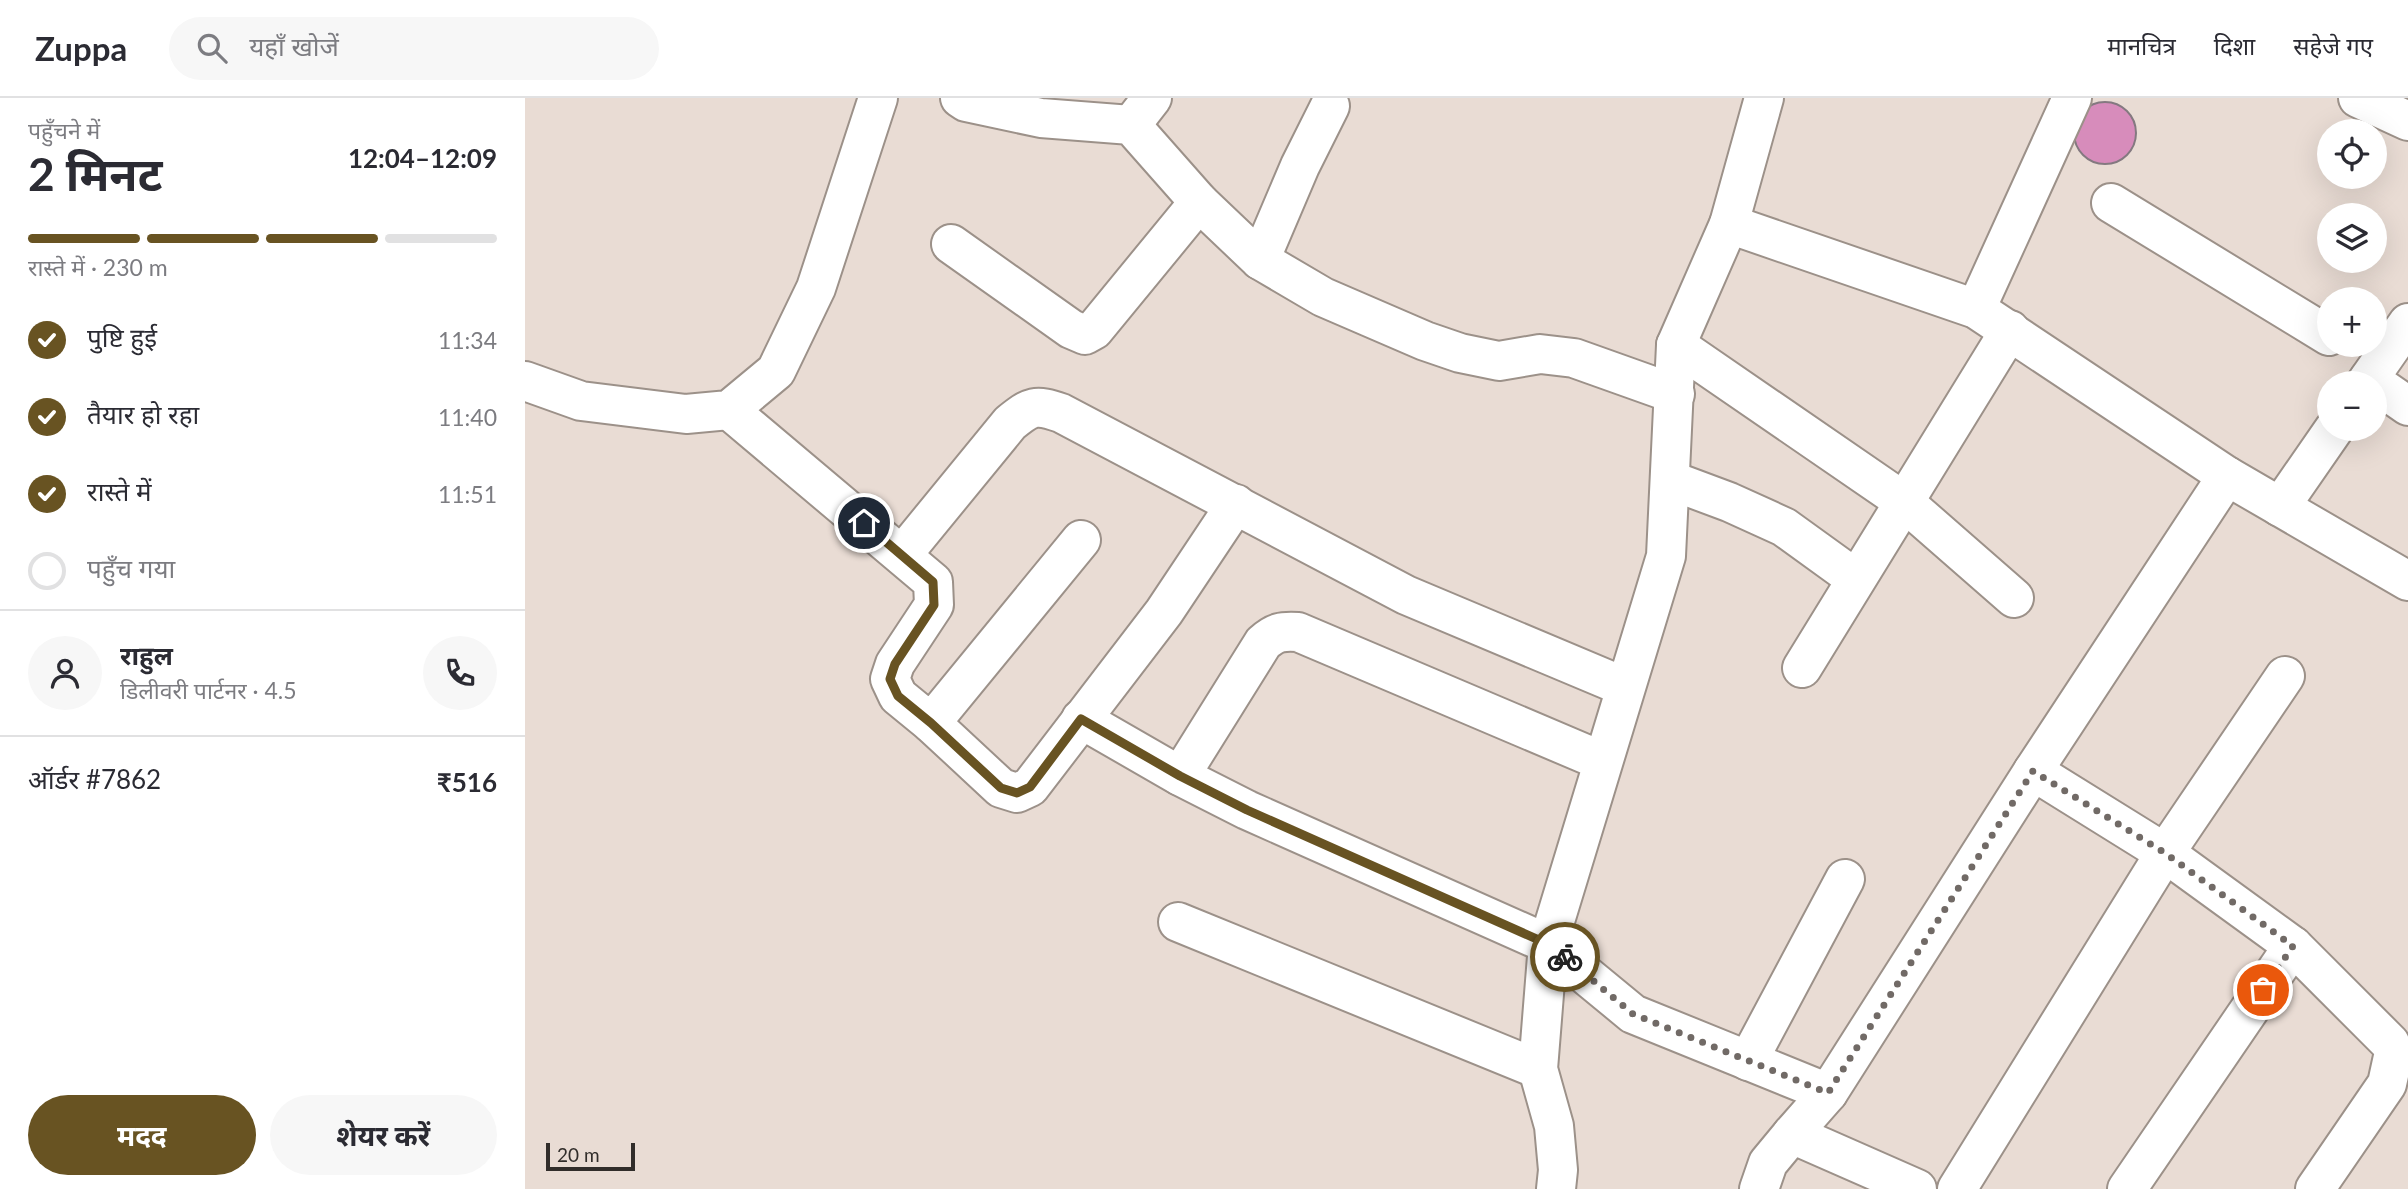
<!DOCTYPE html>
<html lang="hi">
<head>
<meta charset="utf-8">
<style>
  body { margin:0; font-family:Lato,"Noto Sans Devanagari",sans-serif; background:#f7f7f7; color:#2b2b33; height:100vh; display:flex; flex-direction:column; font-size:26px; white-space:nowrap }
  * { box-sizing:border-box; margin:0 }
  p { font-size:23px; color:#7c7c81 }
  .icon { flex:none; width:38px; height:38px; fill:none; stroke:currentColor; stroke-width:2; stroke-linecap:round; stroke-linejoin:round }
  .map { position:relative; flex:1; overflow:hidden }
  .drawer { display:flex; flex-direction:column; background:#fff; width:525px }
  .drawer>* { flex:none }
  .controls { position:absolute; left:1792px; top:21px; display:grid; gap:14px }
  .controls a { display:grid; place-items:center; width:70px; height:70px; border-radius:50%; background:#fff; box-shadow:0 7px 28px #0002; font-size:35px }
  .scale { position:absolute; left:21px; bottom:18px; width:89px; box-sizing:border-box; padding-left:7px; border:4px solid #312d2a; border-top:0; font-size:19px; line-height:24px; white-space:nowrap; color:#312d2a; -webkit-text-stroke:5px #e9dcd4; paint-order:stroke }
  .pin { position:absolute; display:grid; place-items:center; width:60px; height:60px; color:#fff; margin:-30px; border:4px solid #fff; border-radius:50%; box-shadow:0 2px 7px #0007 }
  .courier { position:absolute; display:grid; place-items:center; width:70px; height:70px; margin:-35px; border:5px solid #685322; border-radius:50%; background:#fff; color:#222; box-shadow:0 2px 9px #0007 }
  .headline em { font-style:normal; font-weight:700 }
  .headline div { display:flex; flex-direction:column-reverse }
  .headline { display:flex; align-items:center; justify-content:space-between; height:119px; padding:0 28px }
  h1 { font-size:46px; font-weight:700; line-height:52px }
  .bar { display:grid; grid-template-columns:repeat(4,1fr); gap:10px 7px; align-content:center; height:84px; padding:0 28px }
  .bar i { height:9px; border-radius:5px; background:#e1e1e2 }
  .bar .current { background:#685322 }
  .bar p { grid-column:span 4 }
  .line { display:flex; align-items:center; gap:18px; padding:0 28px; border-top:2px solid #e1e1e2 }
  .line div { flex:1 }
  .round { display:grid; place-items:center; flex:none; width:74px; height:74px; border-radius:37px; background:#f7f7f7 }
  ol { padding:0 28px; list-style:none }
  li { display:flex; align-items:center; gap:21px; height:77px }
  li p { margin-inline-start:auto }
  li .icon { padding:7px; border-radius:50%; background:#685322; color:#fff; stroke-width:4 }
  li:last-child { color:#7c7c81 }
  li i { width:38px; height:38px; border:4px solid #e1e1e2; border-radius:50% }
  .primary-button { display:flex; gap:14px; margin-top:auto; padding:14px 28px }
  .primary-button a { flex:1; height:80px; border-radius:42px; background:#685322; color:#fff; font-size:28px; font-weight:700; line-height:80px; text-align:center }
  .primary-button a+a { background:#f7f7f7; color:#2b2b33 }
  header { display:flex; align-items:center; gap:42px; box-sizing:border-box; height:98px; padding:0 35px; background:#fff; border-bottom:2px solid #e1e1e2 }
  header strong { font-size:33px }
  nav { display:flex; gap:38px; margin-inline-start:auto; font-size:24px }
  .search { width:490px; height:63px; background:#f7f7f7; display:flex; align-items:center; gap:18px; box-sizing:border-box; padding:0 24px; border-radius:38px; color:#7c7c81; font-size:26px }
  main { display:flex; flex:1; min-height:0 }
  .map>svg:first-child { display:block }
  .building { fill:#d78cbb; stroke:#847980; stroke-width:2 }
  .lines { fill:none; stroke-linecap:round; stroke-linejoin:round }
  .minor-casing { stroke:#9c9189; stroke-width:42 }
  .minor { stroke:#fff; stroke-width:38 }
  .done { stroke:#716a66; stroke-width:7; stroke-dasharray:0 12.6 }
  .route { stroke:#685322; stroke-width:9 }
</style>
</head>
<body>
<header>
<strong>Zuppa</strong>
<div class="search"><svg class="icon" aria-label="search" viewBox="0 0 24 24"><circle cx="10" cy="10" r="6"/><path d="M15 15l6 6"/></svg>यहाँ खोजें</div>
<nav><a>मानचित्र</a><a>दिशा</a><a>सहेजे गए</a></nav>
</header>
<main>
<section class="drawer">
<div class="headline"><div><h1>2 मिनट</h1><p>पहुँचने में</p></div><em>12:04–12:09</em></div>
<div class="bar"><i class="current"></i><i class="current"></i><i class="current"></i><i></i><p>रास्ते में · 230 m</p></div>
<ol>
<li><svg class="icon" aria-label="check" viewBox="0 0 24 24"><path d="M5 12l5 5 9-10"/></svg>पुष्टि हुई<p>11:34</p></li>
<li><svg class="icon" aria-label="check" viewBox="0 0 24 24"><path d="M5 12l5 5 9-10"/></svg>तैयार हो रहा<p>11:40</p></li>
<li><svg class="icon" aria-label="check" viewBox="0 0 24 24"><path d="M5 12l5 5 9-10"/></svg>रास्ते में<p>11:51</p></li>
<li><i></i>पहुँच गया</li>
</ol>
<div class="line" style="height:126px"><a class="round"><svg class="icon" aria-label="person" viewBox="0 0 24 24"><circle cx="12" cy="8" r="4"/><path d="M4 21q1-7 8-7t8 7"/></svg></a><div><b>राहुल</b><p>डिलीवरी पार्टनर · 4.5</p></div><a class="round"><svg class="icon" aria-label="phone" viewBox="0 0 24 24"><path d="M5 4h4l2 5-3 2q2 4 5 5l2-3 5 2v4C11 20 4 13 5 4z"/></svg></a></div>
<div class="line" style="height:91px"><div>ऑर्डर #7862</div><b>₹516</b></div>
<div class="primary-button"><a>मदद</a><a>शेयर करें</a></div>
</section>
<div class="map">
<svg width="1883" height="1091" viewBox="0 0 1883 1091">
  <rect width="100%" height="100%" fill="#e9dcd4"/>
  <!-- building -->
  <circle class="building" cx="1580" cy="35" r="31"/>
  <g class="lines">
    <!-- minor casing -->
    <g class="minor-casing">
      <g id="minor">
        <path d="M435,0L441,4L516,20L606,27L674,104L735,162L798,199L900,243L935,255L974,263L1015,256L1049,260L1150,296"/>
        <path d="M1833,0L1883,23"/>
        <path d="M606,27L627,0"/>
        <path d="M1586,105L1804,238"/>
        <path d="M1204,126L1239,0"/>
        <path d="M426,146L546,231L560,237L569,232L674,104"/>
        <path d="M735,162L775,68L805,8"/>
        <path d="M1451,211L1547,0"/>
        <path d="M1151,247L1378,403L1489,500"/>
        <path d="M1844,281L1883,308"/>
        <path d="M0,283L56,303L161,316L204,312L251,273L291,190L353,0"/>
        <path d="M1841,285L1883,225"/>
        <path d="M204,312L408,484L409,507L370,566L365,581L373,598L406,625L556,442"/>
        <path d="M1145,382L1204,404L1259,429L1331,481"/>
        <path d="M1755,409L1809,331"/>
        <path d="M377,457L485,325C506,308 510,306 536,315L881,497L1100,589"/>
        <path d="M1277,570L1485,232"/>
        <path d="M556,621L655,678L722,712L1023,846L1108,916L1303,995L1508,673L1702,378L1883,483"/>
        <path d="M406,625L476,690L492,695L505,689L639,514L711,406"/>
        <path d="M1508,673L1640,755L1768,848L1865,945L1869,954L1862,986L1790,1091"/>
        <path d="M655,678L738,545C750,534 757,533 773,534L1077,663"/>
        <path d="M653,824L1013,971"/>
        <path d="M1223,963L1320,781"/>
        <path d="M1303,995L1267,1036L1392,1091"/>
        <path d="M1031,1091L1033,1072L1029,1028L1013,971L1023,846L1141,458L1151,247L1204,126L1451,211L1702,378"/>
        <path d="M1234,1091L1243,1065L1267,1036"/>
        <path d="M1432,1091L1640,755L1760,578"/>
        <path d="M1602,1091L1768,848"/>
      </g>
    </g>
    <!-- minor -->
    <use href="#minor" class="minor"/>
  </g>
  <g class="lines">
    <!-- done -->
    <path class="done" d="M1040,859L1108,916L1303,995L1508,673L1640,755L1768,848L1738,892"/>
    <!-- route -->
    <path class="route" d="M339,425L408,484L409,507L370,566L365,581L373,598L406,625L476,690L492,695L505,689L556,621L655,678L722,712L1023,846L1040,859"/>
  </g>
</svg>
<div class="controls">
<a><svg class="icon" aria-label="locate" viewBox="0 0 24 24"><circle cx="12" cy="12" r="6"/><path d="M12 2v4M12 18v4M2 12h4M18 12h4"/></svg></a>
<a><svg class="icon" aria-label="layers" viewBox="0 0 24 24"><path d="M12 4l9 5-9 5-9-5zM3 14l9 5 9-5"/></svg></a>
<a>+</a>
<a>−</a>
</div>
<div class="scale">20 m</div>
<div class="pin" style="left:1738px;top:892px;background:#ea580c"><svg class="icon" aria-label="bag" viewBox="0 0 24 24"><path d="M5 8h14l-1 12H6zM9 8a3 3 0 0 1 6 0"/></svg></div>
<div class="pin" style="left:339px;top:425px;background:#1f2937"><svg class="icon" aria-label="home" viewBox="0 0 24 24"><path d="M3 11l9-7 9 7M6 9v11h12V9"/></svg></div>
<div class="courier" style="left:1040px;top:859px"><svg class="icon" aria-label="bike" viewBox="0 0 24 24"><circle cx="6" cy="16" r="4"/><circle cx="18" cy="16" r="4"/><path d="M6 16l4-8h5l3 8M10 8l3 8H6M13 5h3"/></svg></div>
</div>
</main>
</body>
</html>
